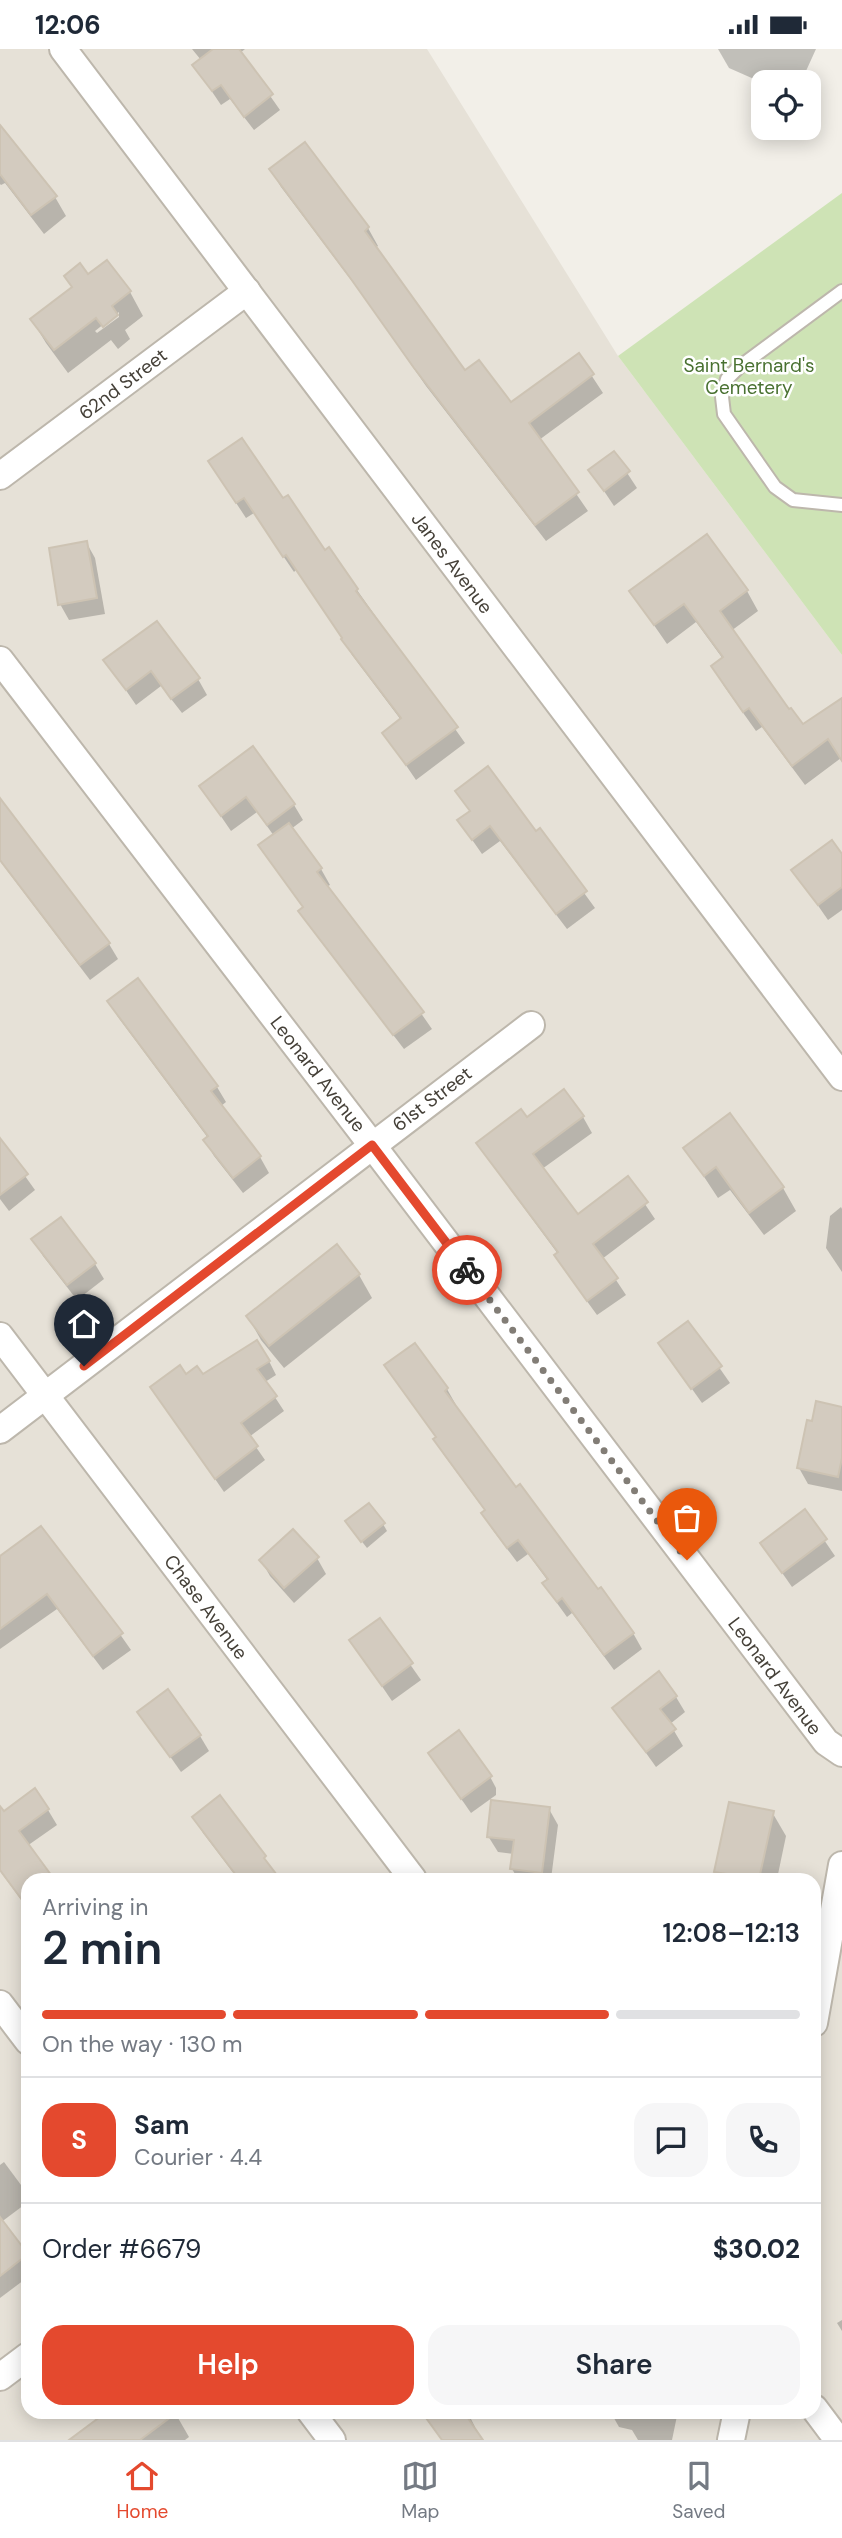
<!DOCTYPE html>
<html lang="en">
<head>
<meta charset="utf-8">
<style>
  body { margin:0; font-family:"DM Sans",sans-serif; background:#f6f6f7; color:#1f2937; height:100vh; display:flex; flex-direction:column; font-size:26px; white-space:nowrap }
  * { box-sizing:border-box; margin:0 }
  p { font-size:23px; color:#747a83 }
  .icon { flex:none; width:38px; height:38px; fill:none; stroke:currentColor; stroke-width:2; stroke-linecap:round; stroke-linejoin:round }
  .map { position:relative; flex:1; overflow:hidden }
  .sheet { position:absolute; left:21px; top:1824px; width:800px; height:546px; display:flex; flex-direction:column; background:#fff; border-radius:21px; box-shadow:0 4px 18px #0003 }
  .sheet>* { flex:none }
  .fabs { position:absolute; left:751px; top:21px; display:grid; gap:14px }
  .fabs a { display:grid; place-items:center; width:70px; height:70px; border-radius:14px; background:#fff; box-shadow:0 4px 18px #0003; font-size:35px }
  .pin { position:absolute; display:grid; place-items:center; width:60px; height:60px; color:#fff; margin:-72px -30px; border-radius:50% 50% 50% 0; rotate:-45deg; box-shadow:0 0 7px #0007 }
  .pin .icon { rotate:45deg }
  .courier { position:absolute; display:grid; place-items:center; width:70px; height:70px; margin:-35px; border:5px solid #e4492e; border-radius:50%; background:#fff; color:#222; box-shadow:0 2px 9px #0007 }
  .summary em { font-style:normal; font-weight:600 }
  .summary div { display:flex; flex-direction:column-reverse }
  .summary { display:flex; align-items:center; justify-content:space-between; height:119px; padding:0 21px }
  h1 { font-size:46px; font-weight:600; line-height:52px }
  .bar { display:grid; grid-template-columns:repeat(4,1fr); gap:10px 7px; align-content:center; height:84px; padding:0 21px }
  .bar i { height:9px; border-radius:5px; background:#e0e1e3 }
  .bar .on { background:#e4492e }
  .bar p { grid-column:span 4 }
  .line { display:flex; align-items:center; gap:18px; padding:0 21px; border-top:2px solid #e0e1e3 }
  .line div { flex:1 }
  .round { display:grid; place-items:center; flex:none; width:74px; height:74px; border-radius:21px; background:#f6f6f7 }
  .cta { display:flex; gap:14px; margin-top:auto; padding:14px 21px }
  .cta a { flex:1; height:80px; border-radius:21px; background:#e4492e; color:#fff; font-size:28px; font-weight:600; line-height:80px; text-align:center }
  .cta a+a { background:#f6f6f7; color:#1f2937 }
  .status { display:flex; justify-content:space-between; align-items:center; height:49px; padding:0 35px; background:#fff; direction:ltr }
  .status svg { height:19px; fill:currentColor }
  .dock { display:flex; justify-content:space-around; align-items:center; height:98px; border-top:2px solid #e0e1e3; background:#fff; font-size:19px; color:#747a83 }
  .dock a { display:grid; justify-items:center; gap:4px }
  .dock .on { color:#e4492e }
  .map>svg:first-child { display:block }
  .residential { fill:#e6e1d7; fill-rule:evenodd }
  .green { fill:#cee3b5 }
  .shadow { fill:#0003; fill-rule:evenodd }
  .building { fill:#d3cbbf; stroke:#cdc3b3; stroke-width:2 }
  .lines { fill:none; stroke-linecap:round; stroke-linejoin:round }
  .service-casing { stroke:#bdb7ac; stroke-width:16 }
  .minor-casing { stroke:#bdb7ac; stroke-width:30 }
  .service { stroke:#fff; stroke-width:12 }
  .minor { stroke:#fff; stroke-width:26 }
  .done { stroke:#827d76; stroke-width:7; stroke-dasharray:0 12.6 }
  .route { stroke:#e4492e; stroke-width:9 }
  .labels { text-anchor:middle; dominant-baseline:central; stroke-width:5; stroke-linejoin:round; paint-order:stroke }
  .park-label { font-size:19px; fill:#497131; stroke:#fff }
  .street-label { font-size:19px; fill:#454038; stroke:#fff }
</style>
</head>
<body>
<div class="status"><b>12:06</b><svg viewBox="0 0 49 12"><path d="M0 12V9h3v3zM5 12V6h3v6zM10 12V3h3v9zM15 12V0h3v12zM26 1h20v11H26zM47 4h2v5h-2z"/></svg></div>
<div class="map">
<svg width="842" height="2391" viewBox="0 0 842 2391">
  <rect width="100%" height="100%" fill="#f2efe8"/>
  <!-- residential -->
  <path class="residential" d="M0,0H427L618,307L842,606V2391H0ZM28,1830H814V2362H28Z"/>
  <!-- green -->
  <path class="green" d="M842,144V606L618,307Z"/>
  <!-- shadow -->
  <g class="shadow">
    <path d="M192,0H245L240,4L280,61L254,81L230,50L221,56L194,16L201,11Z"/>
    <path d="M718,0H816L801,33L763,34L729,19Z"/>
    <path d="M0,79L55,148L66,167L44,185L5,134L1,136L0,135Z"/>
    <path d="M271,121L368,179L378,197L375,199L465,323L511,356L578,306L603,344L539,391L588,462L546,492L426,337L364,248L281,138Z"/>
    <path d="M106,213L130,243L143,267L125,281L130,290L118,300L111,291L68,324L46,294L32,271ZM119,263V268L97,284L95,282Z"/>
    <path d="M614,404L637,439L614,457L590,421Z"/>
    <path d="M219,428L282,451L357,541L465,694L416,731L384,684L401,671L352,606L343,590L296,521L294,523L254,464L246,469Z"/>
    <path d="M706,487L747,542L758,562L731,582L789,663L803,677L842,651V711L841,709L805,736L762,678L756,682L724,637L713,617L723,610L696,573L667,595L631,543Z"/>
    <path d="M86,493L95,509L105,565L69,571L60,555Z"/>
    <path d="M106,612L198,630L207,646L182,664L161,637L136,656Z"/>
    <path d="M201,738L294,756L303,771L291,780L321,820L330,836L326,838L390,920L432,980L404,1000L310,878L301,862L304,860L260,797L274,787L257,763L231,782Z"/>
    <path d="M457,742L535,785L539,782L595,859L567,880L500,792L482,805L459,772L471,763Z"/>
    <path d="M0,751L109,895L118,910L90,931L0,812Z"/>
    <path d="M842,808V861L828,871L794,822Z"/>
    <path d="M109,952L217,1038L226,1053L221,1057L260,1108L269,1124L243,1144L214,1107L205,1092L208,1089L118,968Z"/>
    <path d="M583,1068L592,1084L542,1120L577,1168L628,1130L655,1170L602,1210L626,1246L597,1266L565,1222L556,1207L558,1205L488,1110L479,1094L526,1071Z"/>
    <path d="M0,1092L35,1141L9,1162L0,1150Z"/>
    <path d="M685,1099L783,1139L796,1162L764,1186L730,1141L718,1149Z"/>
    <path d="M841,1158L842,1160V1223L826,1199L830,1167Z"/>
    <path d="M34,1191L95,1215L104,1230L77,1251L43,1207Z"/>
    <path d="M359,1226L372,1249L284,1319L261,1291L248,1268Z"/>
    <path d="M688,1274L730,1334L702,1354L660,1295Z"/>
    <path d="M269,1312L276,1326L265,1333L284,1362L249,1388L265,1411L224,1443L152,1338L186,1327L203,1328Z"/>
    <path d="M386,1317L447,1340L456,1356L454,1357L516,1441L633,1584L642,1600L614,1621L572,1564L567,1568L554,1550L545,1535L548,1532L528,1505L517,1513L492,1480L483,1465L486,1463L444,1406L435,1391L437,1390Z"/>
    <path d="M842,1359V1442L808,1435L799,1419L813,1374Z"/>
    <path d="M805,1463L835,1507L792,1538L762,1495Z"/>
    <path d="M383,1475L387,1482L367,1499L352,1480Z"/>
    <path d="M317,1509L326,1525L294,1554L270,1527L261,1511Z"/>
    <path d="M89,1541L131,1601L103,1621L57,1560L0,1600V1545Z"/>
    <path d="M379,1571L421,1631L392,1652L351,1592Z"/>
    <path d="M676,1648L685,1663L670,1675L683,1697L656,1718L614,1659Z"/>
    <path d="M139,1663L200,1687L209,1702L181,1723Z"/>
    <path d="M430,1705L487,1722L496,1739V1746L471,1764Z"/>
    <path d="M220,1749L279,1830H238L203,1784L194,1768Z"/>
    <path d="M0,1760L3,1765L48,1761L57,1776L27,1797L52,1830H28V1860L0,1822Z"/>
    <path d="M549,1760L558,1776L551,1830H518L512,1820L514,1805L498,1803L488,1787Z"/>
    <path d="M772,1763L786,1787L777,1830H721L716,1823Z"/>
    <path d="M4,2113L21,2136L28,2148V2153L0,2174V2116Z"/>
    <path d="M5,2178L28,2209V2228L0,2249V2181Z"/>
    <path d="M842,2271V2282L837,2274Z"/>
    <path d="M174,2362L189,2388L185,2391H92Z"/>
    <path d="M421,2362H467L475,2378L473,2379L481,2391H442Z"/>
    <path d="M610,2362H678L672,2391H638L632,2381L619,2378Z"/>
  </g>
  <!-- building -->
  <g class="building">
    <path d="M213,0H239L273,45L244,68L221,36L212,42L192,16Z"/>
    <path d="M0,76L57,147L31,166L0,125Z"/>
    <path d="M305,93L369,178L365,182L465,321L479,311L511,353L579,304L594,325L529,374L579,443L535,476L414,319L351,230L269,120Z"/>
    <path d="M107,211L131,242L112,257L118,266L103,278L96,269L54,301L30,270L72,238L64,227L80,214L88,225Z"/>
    <path d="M242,389L283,449L288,446L325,501L329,498L358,540L356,542L458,678L406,716L382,684L401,669L341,590L342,589L286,506L283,508L244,449L236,454L208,412Z"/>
    <path d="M614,402L630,422L604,442L588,421Z"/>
    <path d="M707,485L748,541L720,562L789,660L791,659L803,675L842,649V712L828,690L792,717L749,659L743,663L711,617L723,608L684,555L654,576L629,542Z"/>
    <path d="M87,492L97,549L58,556L49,499Z"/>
    <path d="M157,572L200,629L171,650L151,622L126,641L103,611Z"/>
    <path d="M253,697L295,755L267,776L246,748L221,767L199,737Z"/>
    <path d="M488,717L536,782L540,779L587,842L556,865L490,777L472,791L457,771L470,762L455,742Z"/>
    <path d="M0,749L110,894L80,916L0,811Z"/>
    <path d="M289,774L322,819L317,823L424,963L393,986L298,862L303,858L258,796Z"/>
    <path d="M832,791L842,805V838L818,856L791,821Z"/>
    <path d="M138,929L218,1037L211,1042L261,1107L233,1129L203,1091L208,1087L107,952Z"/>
    <path d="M564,1040L584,1067L533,1105L578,1165L628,1127L648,1153L593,1195L618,1229L587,1252L554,1206L558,1203L476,1094L521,1060L527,1068Z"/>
    <path d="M730,1064L784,1138L749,1164L716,1118L704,1127L683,1099Z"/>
    <path d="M0,1089L28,1125L0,1146Z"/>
    <path d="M61,1168L96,1214L67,1236L31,1190Z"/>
    <path d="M337,1195L360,1225L269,1297L246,1267Z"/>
    <path d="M688,1272L722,1317L691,1340L658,1294Z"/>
    <path d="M257,1291L270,1312L257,1320L277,1347L241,1374L258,1397L215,1430L150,1338L180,1316L186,1325L197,1317L203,1325Z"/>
    <path d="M415,1294L448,1339L445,1342L516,1438L520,1435L598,1540L601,1538L634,1584L604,1606L562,1549L557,1553L542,1534L548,1530L518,1491L507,1499L481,1464L485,1461L433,1390L436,1388L384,1316Z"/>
    <path d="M816,1352L842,1358V1409L838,1428L797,1419L807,1371L812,1372Z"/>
    <path d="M369,1454L385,1474L361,1493L345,1472Z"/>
    <path d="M805,1460L827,1490L782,1524L760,1494Z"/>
    <path d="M41,1477L123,1584L93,1607L47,1545L0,1580V1507Z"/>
    <path d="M293,1480L319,1508L284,1539L259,1511Z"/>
    <path d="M380,1569L413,1614L382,1637L349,1591Z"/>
    <path d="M659,1622L677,1647L660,1660L676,1680L646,1703L612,1659Z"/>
    <path d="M168,1640L201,1686L170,1708L137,1663Z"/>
    <path d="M459,1681L492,1727L461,1750L428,1704Z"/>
    <path d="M35,1739L49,1760L19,1782L54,1830H28V1859L0,1821V1757L4,1762Z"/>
    <path d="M220,1746L266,1807L264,1809L280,1830H239L192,1768Z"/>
    <path d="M491,1751L550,1758L542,1824L510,1820L514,1791L487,1788Z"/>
    <path d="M729,1753L774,1762L759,1830L714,1823Z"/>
    <path d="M0,2168L28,2205L0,2227Z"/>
    <path d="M108,2362H179L140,2391H69Z"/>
    <path d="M421,2362H463L483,2391H442Z"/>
  </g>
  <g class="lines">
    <!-- service casing -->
    <g class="service-casing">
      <path id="service" d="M842,242L738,319L727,330L722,348L724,365L775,438L793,451L842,456"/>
    </g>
    <!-- minor casing -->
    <g class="minor-casing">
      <g id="minor">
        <path d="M63,0L842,1028"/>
        <path d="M0,427L247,242"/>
        <path d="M0,611L372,1096L826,1693L842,1704"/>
        <path d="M0,1287L413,1830"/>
        <path d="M0,1381L531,976"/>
        <path d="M0,1955L28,1992"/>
        <path d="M814,1974L842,1816"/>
        <path d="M0,2328L28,2307"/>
        <path d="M814,2359L838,2391"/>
        <path d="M310,2362L332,2391"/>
        <path d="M731,2391L737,2362"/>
      </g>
    </g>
    <!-- service -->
    <use href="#service" class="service"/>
    <!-- minor -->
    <use href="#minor" class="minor"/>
  </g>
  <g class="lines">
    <!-- done -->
    <path class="done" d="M467,1221L687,1511"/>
    <!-- route -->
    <path class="route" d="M84,1317L372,1096L467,1221"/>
  </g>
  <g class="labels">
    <!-- park labels -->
    <g class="park-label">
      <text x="749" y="316">Saint Bernard's<tspan x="749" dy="22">Cemetery</tspan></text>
    </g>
    <!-- street labels -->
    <g class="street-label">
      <text transform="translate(123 335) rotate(-37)">62nd Street</text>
      <text transform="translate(452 514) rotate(53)">Janes Avenue</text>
      <text transform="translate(318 1025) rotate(52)">Leonard Avenue</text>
      <text transform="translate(432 1050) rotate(-37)">61st Street</text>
      <text transform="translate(206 1558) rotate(53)">Chase Avenue</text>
      <text transform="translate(775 1627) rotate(53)">Leonard Avenue</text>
    </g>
  </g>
</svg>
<div class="fabs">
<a><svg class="icon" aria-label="locate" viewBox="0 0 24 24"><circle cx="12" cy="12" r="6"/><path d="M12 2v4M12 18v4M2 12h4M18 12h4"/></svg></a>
</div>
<div class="pin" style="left:687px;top:1511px;background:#ea580c"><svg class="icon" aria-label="bag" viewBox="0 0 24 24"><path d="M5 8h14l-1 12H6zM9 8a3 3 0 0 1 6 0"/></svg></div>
<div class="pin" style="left:84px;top:1317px;background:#1f2937"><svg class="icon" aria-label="home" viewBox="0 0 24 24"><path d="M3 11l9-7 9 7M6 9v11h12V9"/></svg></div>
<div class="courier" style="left:467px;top:1221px"><svg class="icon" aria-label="bike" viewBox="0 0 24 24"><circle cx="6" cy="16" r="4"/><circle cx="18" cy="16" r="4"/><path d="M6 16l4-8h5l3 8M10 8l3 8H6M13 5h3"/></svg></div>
<section class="sheet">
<div class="summary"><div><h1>2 min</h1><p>Arriving in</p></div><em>12:08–12:13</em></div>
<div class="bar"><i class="on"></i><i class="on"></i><i class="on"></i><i></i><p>On the way · 130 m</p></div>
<div class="line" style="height:126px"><b class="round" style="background:#e4492e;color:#fff">S</b><div><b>Sam</b><p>Courier · 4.4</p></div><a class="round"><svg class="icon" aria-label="chat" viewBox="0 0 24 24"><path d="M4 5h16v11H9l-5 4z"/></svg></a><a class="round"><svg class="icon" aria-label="phone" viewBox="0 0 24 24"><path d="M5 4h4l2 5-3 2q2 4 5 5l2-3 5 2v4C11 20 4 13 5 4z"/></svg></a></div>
<div class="line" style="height:91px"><div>Order #6679</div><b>$30.02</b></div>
<div class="cta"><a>Help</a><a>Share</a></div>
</section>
</div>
<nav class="dock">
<a class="on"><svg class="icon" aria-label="home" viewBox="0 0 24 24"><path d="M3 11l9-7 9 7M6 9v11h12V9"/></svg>Home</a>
<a><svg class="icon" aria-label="map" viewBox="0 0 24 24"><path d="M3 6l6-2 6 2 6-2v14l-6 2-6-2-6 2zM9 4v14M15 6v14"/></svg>Map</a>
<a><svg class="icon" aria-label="saved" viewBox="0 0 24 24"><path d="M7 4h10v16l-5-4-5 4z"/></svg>Saved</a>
</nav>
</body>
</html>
